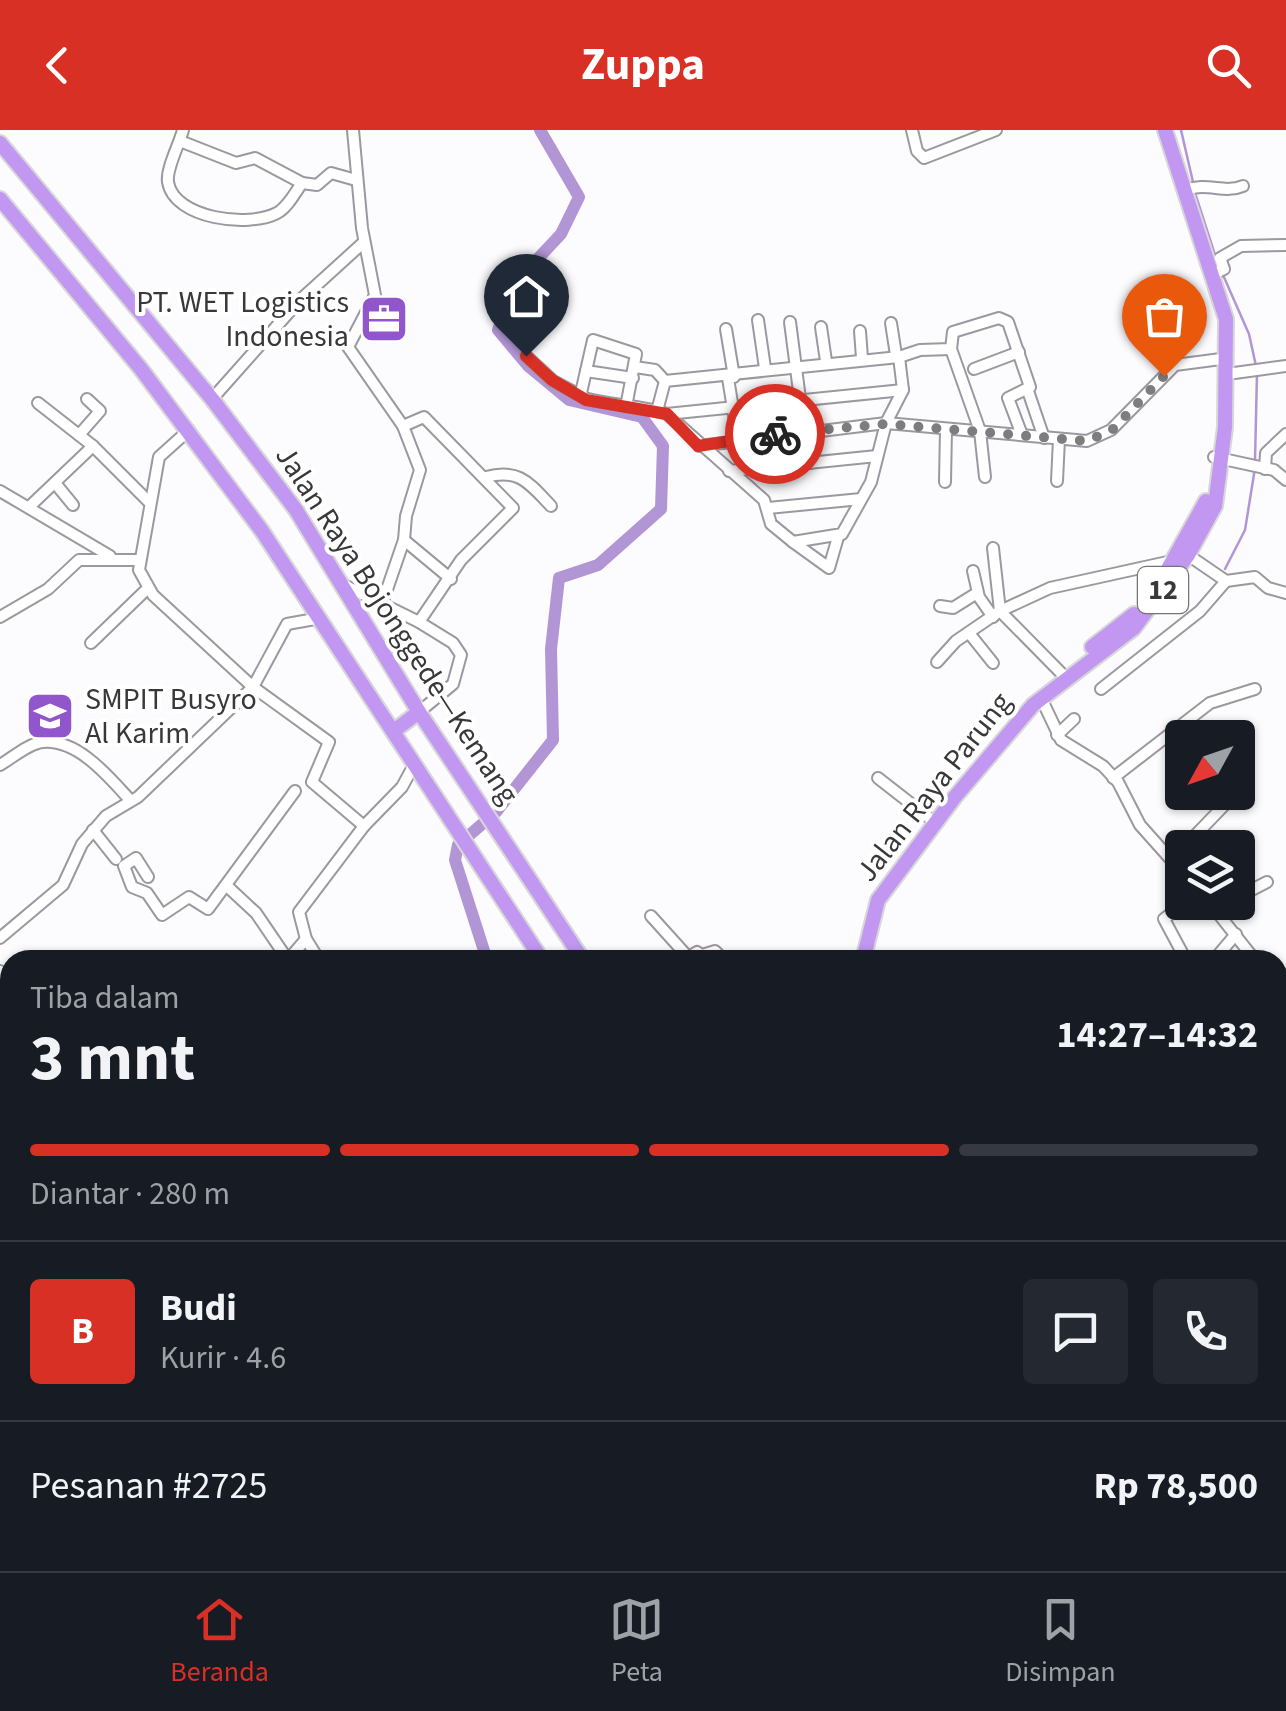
<!DOCTYPE html>
<html lang="id">
<head>
<meta charset="utf-8">
<style>
  body { margin:0; font-family:"Source Sans 3",sans-serif; background:#242831; color:#f1f3f6; height:100vh; display:flex; flex-direction:column; font-size:38px; white-space:nowrap }
  * { box-sizing:border-box; margin:0 }
  p { font-size:32px; color:#9ea1a6 }
  .icon { flex:none; width:55px; height:55px; fill:none; stroke:currentColor; stroke-width:2; stroke-linecap:round; stroke-linejoin:round }
  .map { position:relative; flex:1; overflow:hidden }
  .side { position:absolute; left:0px; top:820px; width:1288px; height:622px; display:flex; flex-direction:column; background:#171b24; border-radius:30px 30px 0 0; box-shadow:0 2px 8px #0004 }
  .side>* { flex:none }
  .needle { width:65px; rotate:230deg }
  .fabs { position:absolute; left:1165px; top:590px; display:grid; gap:20px }
  .fabs a { display:grid; place-items:center; width:90px; height:90px; border-radius:10px; background:#171b24; box-shadow:0 2px 8px #0004; font-size:50px }
  .pin { position:absolute; display:grid; place-items:center; width:85px; height:85px; color:#fff; margin:-102px -42px; border-radius:50% 50% 50% 0; rotate:-45deg; box-shadow:0 0 10px #0007 }
  .pin .icon { rotate:45deg }
  .courier { position:absolute; display:grid; place-items:center; width:100px; height:100px; margin:-50px; border:8px solid #d93025; border-radius:50%; background:#fff; color:#222; box-shadow:0 2px 12px #0007 }
  .overview em { font-style:normal; font-weight:700 }
  .overview div { display:flex; flex-direction:column-reverse }
  .overview { display:flex; align-items:center; justify-content:space-between; height:170px; padding:0 30px }
  h1 { font-size:65px; font-weight:700; line-height:75px }
  .bar { display:grid; grid-template-columns:repeat(4,1fr); gap:15px 10px; align-content:center; height:120px; padding:0 30px }
  .bar i { height:12px; border-radius:8px; background:#363941 }
  .bar .selected { background:#d93025 }
  .bar p { grid-column:span 4 }
  .line { display:flex; align-items:center; gap:25px; padding:0 30px; border-top:2px solid #363941 }
  .line div { flex:1 }
  .round { display:grid; place-items:center; flex:none; width:105px; height:105px; border-radius:10px; background:#242831 }
  header { display:flex; justify-content:space-between; align-items:center; height:130px; padding:0 30px; background:#d93025; color:#fff; font-size:45px; font-weight:700 }
  .tabs { display:flex; justify-content:space-around; align-items:center; height:140px; border-top:2px solid #363941; background:#171b24; font-size:28px; color:#9ea1a6 }
  .tabs a { display:grid; justify-items:center; gap:5px }
  .tabs .selected { color:#d93025 }
  .map>svg:first-child { display:block }
  .green { fill:#e3d2f8 }
  .lines { fill:none; stroke-linecap:round; stroke-linejoin:round }
  .stream { stroke:#b295d5; stroke-width:2.5 }
  .river { stroke:#b295d5; stroke-width:12 }
  .minor-casing { stroke:#9b989f; stroke-width:14 }
  .major-casing { stroke:#d7d7d8; stroke-width:16 }
  .highway-casing { stroke:#d7d7d8; stroke-width:18 }
  .minor { stroke:#fff; stroke-width:10 }
  .major { stroke:#dac1f7; stroke-width:12 }
  .highway { stroke:#c197f1; stroke-width:14 }
  .done { stroke:#7d7c7f; stroke-width:10; stroke-dasharray:0 18 }
  .route { stroke:#d93025; stroke-width:12 }
  .labels { text-anchor:middle; dominant-baseline:central; stroke-width:8; stroke-linejoin:round; paint-order:stroke }
  .shield { fill:#fff; stroke:#747375; stroke-width:2.5 }
  .shield-label { font-size:28px; font-weight:bold; fill:#38373a }
  .poi-label { font-size:30px; fill:#38373a; stroke:#fff; text-anchor:end }
  .street-label { font-size:30px; fill:#38373a; stroke:#fff }
</style>
</head>
<body>
<header><svg class="icon" aria-label="back" viewBox="0 0 24 24"><path d="M15 5l-7 7 7 7"/></svg>Zuppa<svg class="icon" aria-label="search" viewBox="0 0 24 24"><circle cx="10" cy="10" r="6"/><path d="M15 15l6 6"/></svg></header>
<div class="map">
<svg width="1286" height="1441" viewBox="0 0 1286 1441">
  <rect width="100%" height="100%" fill="#fcfbfe"/>
  <!-- green -->
  <path class="green" d="M796,1433H931L926,1435L927,1441H804Z"/>
  <g class="lines">
    <!-- stream -->
    <g class="stream">
      <path d="M1181,0L1193,52"/>
      <path d="M1194,60L1216,128"/>
      <path d="M1223,145L1249,204L1256,236"/>
      <path d="M1255,330L1257,244"/>
      <path d="M1225,439L1245,400L1255,338"/>
    </g>
    <!-- river -->
    <g class="river">
      <path d="M487,830L455,730L458,715L496,682L553,610L551,519L559,448L598,435L661,379L663,316L642,287L569,270L528,236L498,200L515,153L561,104L579,67L540,0"/>
      <path d="M0,1415L10,1420"/>
      <path d="M34,1432L50,1441"/>
      <path d="M71,1441L76,1432"/>
    </g>
    <!-- minor casing -->
    <g class="minor-casing">
      <g id="minor">
        <path d="M183,0C179,15 166,39 168,52C174,89 249,98 277,83C287,78 295,63 302,53"/>
        <path d="M353,0L362,98L375,165L348,217L403,296L420,340L406,386L404,410L383,471"/>
        <path d="M912,0L917,21L924,28L996,0"/>
        <path d="M180,11L236,33L255,28L302,53L317,55L331,43L356,50"/>
        <path d="M1185,60C1208,52 1224,64 1243,56"/>
        <path d="M1214,144L1224,139L1220,128L1241,116L1286,115"/>
        <path d="M758,190L765,238"/>
        <path d="M790,192L800,269"/>
        <path d="M891,193L896,225"/>
        <path d="M821,197L826,231"/>
        <path d="M726,199L734,247"/>
        <path d="M860,201L862,228"/>
        <path d="M951,219L980,301L985,347"/>
        <path d="M526,226L553,251L583,267"/>
        <path d="M635,237L655,240L665,251"/>
        <path d="M974,239L1019,222"/>
        <path d="M586,241L633,248"/>
        <path d="M1227,244L1286,236"/>
        <path d="M728,248L738,310"/>
        <path d="M1028,261L1044,308"/>
        <path d="M212,269L299,171L364,112"/>
        <path d="M786,271L790,302"/>
        <path d="M626,277L636,224L593,210L581,263L584,268C611,276 641,275 667,284L764,370L771,394L793,412L842,404L871,352L886,293L1087,311L1111,300L1175,235L1221,229"/>
        <path d="M657,281L665,251L899,227"/>
        <path d="M667,284L903,260"/>
        <path d="M805,301L810,333"/>
        <path d="M79,305L100,281L87,269"/>
        <path d="M93,316L148,371"/>
        <path d="M699,316L886,293L903,260L899,227L920,220L951,219L953,202L999,188L1008,192L1030,257L1008,268L1022,305"/>
        <path d="M1214,327L1274,340L1286,350"/>
        <path d="M1265,339L1266,323L1286,304"/>
        <path d="M729,341L877,326"/>
        <path d="M486,347C519,338 529,353 551,376"/>
        <path d="M1057,351L1059,309"/>
        <path d="M945,352L946,299"/>
        <path d="M55,353L73,375"/>
        <path d="M0,361L110,426"/>
        <path d="M29,377L93,316L38,273"/>
        <path d="M768,378L861,369"/>
        <path d="M404,410L451,449"/>
        <path d="M793,412L829,438L838,407"/>
        <path d="M993,418L1000,481L1050,458L1172,431"/>
        <path d="M1188,425L1226,451L1255,447L1268,458L1286,463"/>
        <path d="M973,441L979,467L993,487"/>
        <path d="M344,455L419,492L461,430L513,378L424,287L403,296"/>
        <path d="M940,476L953,478L977,463"/>
        <path d="M0,487L48,459L79,430H140"/>
        <path d="M315,489L287,494L253,557L329,612L312,652L364,696L299,782L306,809L319,830"/>
        <path d="M969,503L993,533"/>
        <path d="M91,513L147,459"/>
        <path d="M937,532L956,511L1000,481L1065,547"/>
        <path d="M1101,559L1200,481L1226,451"/>
        <path d="M1041,568L1061,610L1103,636L1118,652L1140,695L1182,742"/>
        <path d="M419,582L453,554L461,525L453,513L419,492"/>
        <path d="M1057,605L1074,589"/>
        <path d="M0,635C12,628 29,613 43,612C78,609 109,647 130,670"/>
        <path d="M878,648L928,687"/>
        <path d="M1113,648L1210,573L1255,559"/>
        <path d="M364,696L402,657L415,633"/>
        <path d="M93,700L116,729"/>
        <path d="M1183,718L1237,662"/>
        <path d="M148,747L136,728L124,736L132,757L147,763L162,785L189,767L208,779L295,661"/>
        <path d="M228,757L256,783L288,830"/>
        <path d="M1238,767L1267,752"/>
        <path d="M1209,772L1255,830"/>
        <path d="M1178,778L1164,789L1186,830"/>
        <path d="M651,786L688,827"/>
        <path d="M0,808L63,755L82,714L106,686L138,667L253,557L153,465L139,440L159,327L189,300"/>
        <path d="M702,825L715,821L724,830"/>
        <path d="M685,829L697,822L707,830"/>
        <path d="M288,830L306,809"/>
        <path d="M1214,830L1236,804"/>
        <path d="M0,841L10,856"/>
        <path d="M1278,863V869"/>
        <path d="M1278,927L1286,948"/>
        <path d="M0,957L10,952"/>
        <path d="M1278,1003L1286,999"/>
        <path d="M0,1040L10,1037"/>
        <path d="M1278,1135L1286,1150"/>
        <path d="M2,1148L10,1142"/>
        <path d="M1278,1227L1286,1228"/>
        <path d="M1278,1240L1286,1241"/>
        <path d="M337,1432L342,1441"/>
        <path d="M420,1432L424,1441"/>
        <path d="M621,1432L622,1441"/>
        <path d="M657,1432V1441"/>
        <path d="M674,1441L679,1432"/>
        <path d="M723,1441L726,1432"/>
      </g>
    </g>
    <!-- major casing -->
    <g class="major-casing">
      <path id="major" d="M973,1432L976,1441"/>
    </g>
    <!-- highway casing -->
    <g class="highway-casing">
      <g id="highway">
        <path d="M0,13L212,269L296,380L419,582L583,830"/>
        <path d="M0,69L141,239L262,401L542,830"/>
        <path d="M1168,439L1206,371"/>
        <path d="M1092,517L1134,484"/>
        <path d="M395,600L419,582"/>
        <path d="M863,830L878,770L954,668L1033,575L1134,498L1188,425L1215,376L1225,297L1226,189L1165,0"/>
        <path d="M396,1441L405,1432"/>
      </g>
    </g>
    <!-- minor -->
    <use href="#minor" class="minor"/>
    <!-- major -->
    <use href="#major" class="major"/>
    <!-- highway -->
    <use href="#highway" class="highway"/>
  </g>
  <g class="lines">
    <!-- done -->
    <path class="done" d="M775,304L886,294L1087,311L1112,300L1164,246"/>
    <!-- route -->
    <path class="route" d="M526,226L552,250L586,270L667,284L698,316L775,304"/>
  </g>
  <!-- icons -->
  <defs>
    <g id="office-square" transform="scale(2.5)"><rect x="-9" y="-9" width="18" height="18" rx="4" fill="#9256cc" stroke="#fff"/><path d="M-6-3h4V-5.5h4V-3h4V5H-6ZM-1-4.5V-3h2v-1.5ZM-6 0V1H6V0Z" fill="#fff"/></g>
    <g id="school-square" transform="scale(2.5)"><rect x="-9" y="-9" width="18" height="18" rx="4" fill="#9256cc" stroke="#fff"/><path d="M0-5L7-2L0 1L-7-2ZM-4 1L0 2.5L4 1V4Q0 6-4 4Z" fill="#fff"/></g>
  </defs>
  <g fill-rule="evenodd">
    <use href="#office-square" x="384" y="189"/>
    <use href="#school-square" x="50" y="586"/>
  </g>
  <g class="labels">
    <!-- shield labels -->
    <rect class="shield" x="1138" y="437" width="50" height="46" rx="8"/>
    <g class="shield-label">
      <text x="1163" y="460">12</text>
    </g>
    <!-- poi labels -->
    <g class="poi-label">
      <text x="349" y="172">PT. WET Logistics<tspan x="349" dy="34">Indonesia</tspan></text>
      <text x="85" y="569" text-anchor="start">SMPIT Busyro<tspan x="85" dy="34">Al Karim</tspan></text>
    </g>
    <!-- street labels -->
    <g class="street-label">
      <text transform="translate(397 495) rotate(57)">Jalan Raya Bojonggede—Kemang</text>
      <text transform="translate(934 657) rotate(-52)">Jalan Raya Parung</text>
    </g>
  </g>
</svg>
<div class="fabs">
<a><svg class="needle" viewBox="-14 -14 28 28"><path d="M0-13l5 13h-10z" fill="#e53935"/><path d="M0 13l5-13h-10z" fill="#9ea1a6"/></svg></a>
<a><svg class="icon" aria-label="layers" viewBox="0 0 24 24"><path d="M12 4l9 5-9 5-9-5zM3 14l9 5 9-5"/></svg></a>
</div>
<div class="pin" style="left:1164px;top:246px;background:#ea580c"><svg class="icon" aria-label="bag" viewBox="0 0 24 24"><path d="M5 8h14l-1 12H6zM9 8a3 3 0 0 1 6 0"/></svg></div>
<div class="pin" style="left:526px;top:226px;background:#1f2937"><svg class="icon" aria-label="home" viewBox="0 0 24 24"><path d="M3 11l9-7 9 7M6 9v11h12V9"/></svg></div>
<div class="courier" style="left:775px;top:304px"><svg class="icon" aria-label="bike" viewBox="0 0 24 24"><circle cx="6" cy="16" r="4"/><circle cx="18" cy="16" r="4"/><path d="M6 16l4-8h5l3 8M10 8l3 8H6M13 5h3"/></svg></div>
<section class="side">
<div class="overview"><div><h1>3 mnt</h1><p>Tiba dalam</p></div><em>14:27–14:32</em></div>
<div class="bar"><i class="selected"></i><i class="selected"></i><i class="selected"></i><i></i><p>Diantar · 280 m</p></div>
<div class="line" style="height:180px"><b class="round" style="background:#d93025;color:#fff">B</b><div><b>Budi</b><p>Kurir · 4.6</p></div><a class="round"><svg class="icon" aria-label="chat" viewBox="0 0 24 24"><path d="M4 5h16v11H9l-5 4z"/></svg></a><a class="round"><svg class="icon" aria-label="phone" viewBox="0 0 24 24"><path d="M5 4h4l2 5-3 2q2 4 5 5l2-3 5 2v4C11 20 4 13 5 4z"/></svg></a></div>
<div class="line" style="height:130px"><div>Pesanan #2725</div><b>Rp 78,500</b></div>
</section>
</div>
<nav class="tabs">
<a class="selected"><svg class="icon" aria-label="home" viewBox="0 0 24 24"><path d="M3 11l9-7 9 7M6 9v11h12V9"/></svg>Beranda</a>
<a><svg class="icon" aria-label="map" viewBox="0 0 24 24"><path d="M3 6l6-2 6 2 6-2v14l-6 2-6-2-6 2zM9 4v14M15 6v14"/></svg>Peta</a>
<a><svg class="icon" aria-label="saved" viewBox="0 0 24 24"><path d="M7 4h10v16l-5-4-5 4z"/></svg>Disimpan</a>
</nav>
</body>
</html>
